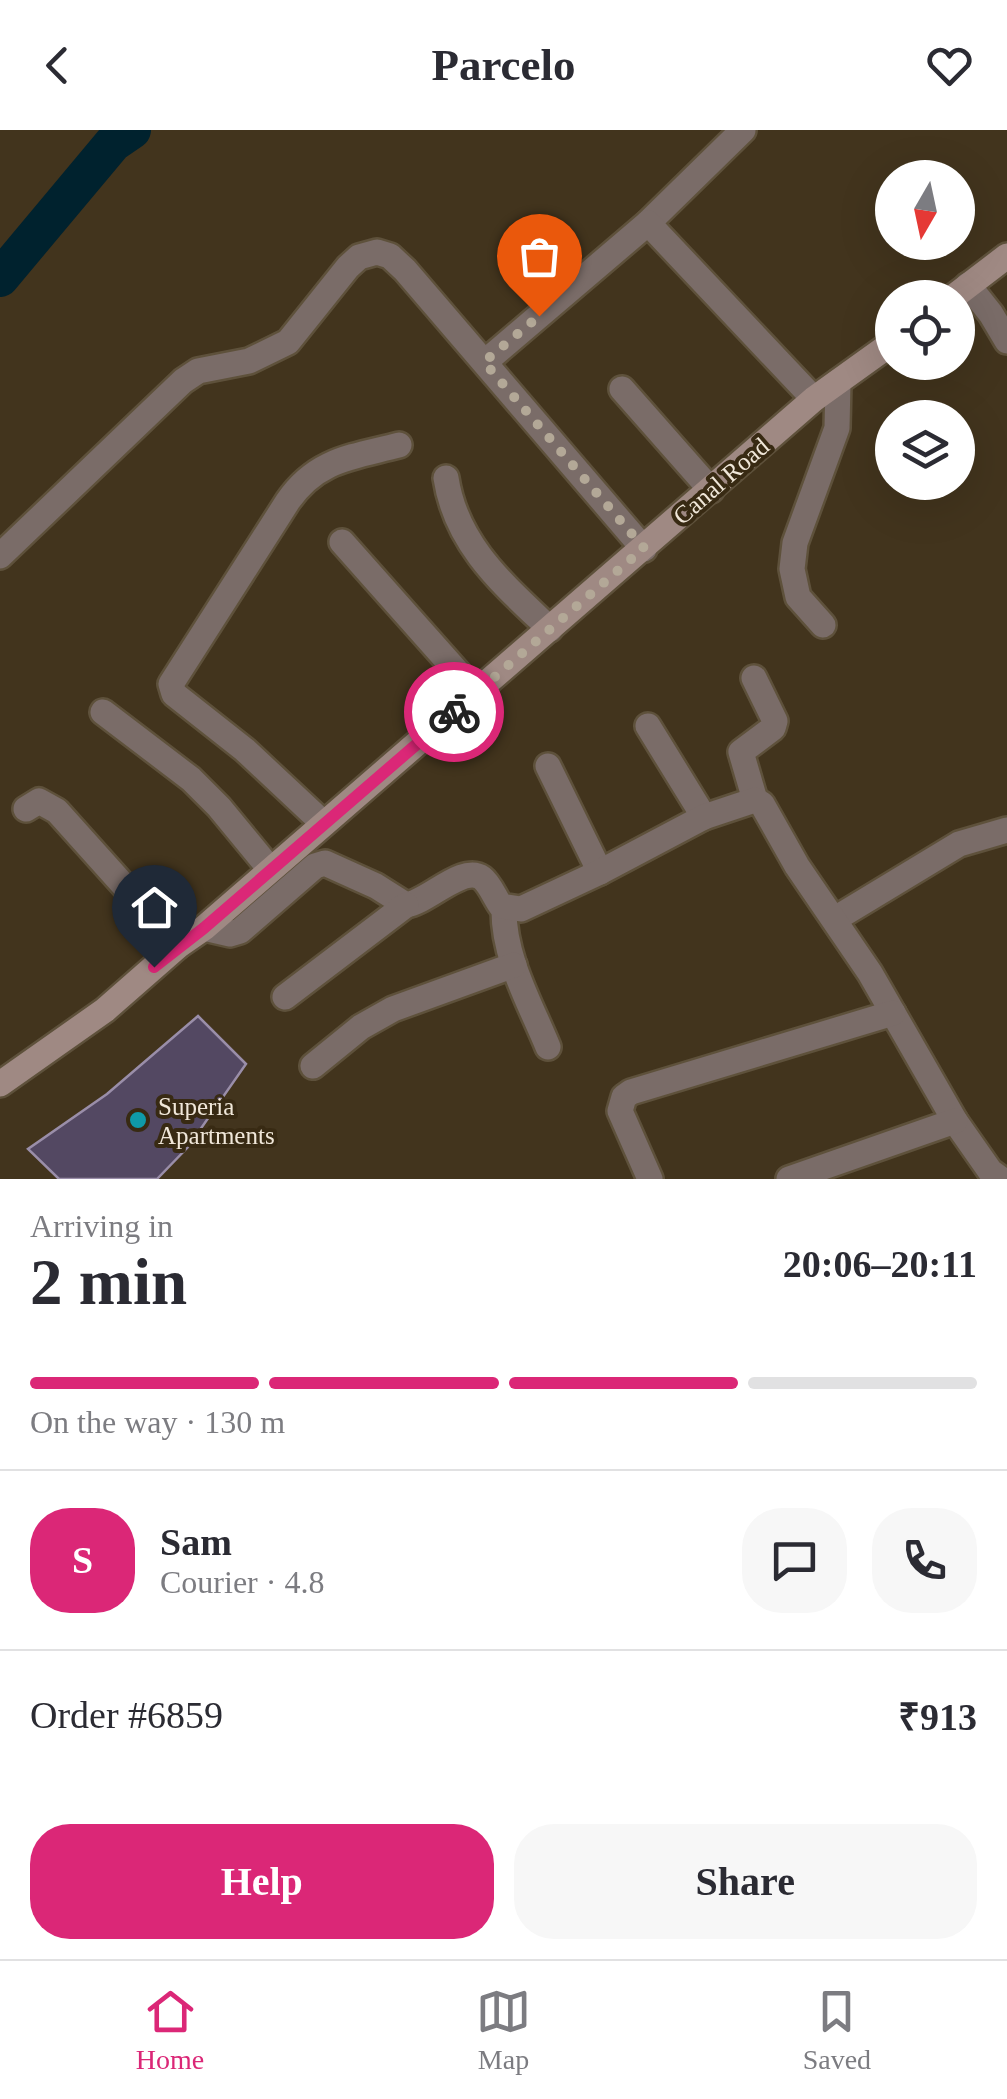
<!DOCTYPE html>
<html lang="en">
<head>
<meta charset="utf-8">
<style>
  body { margin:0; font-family:Georgia,serif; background:#f7f7f7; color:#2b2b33; height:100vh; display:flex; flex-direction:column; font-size:38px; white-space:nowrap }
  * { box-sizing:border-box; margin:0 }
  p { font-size:32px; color:#7c7c81 }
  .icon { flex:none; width:55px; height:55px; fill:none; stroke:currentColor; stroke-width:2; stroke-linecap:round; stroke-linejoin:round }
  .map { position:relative; height:1049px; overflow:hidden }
  .panel { display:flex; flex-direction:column; background:#fff; flex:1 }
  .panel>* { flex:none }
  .needle { width:65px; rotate:189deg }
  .buttons { position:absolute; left:875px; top:30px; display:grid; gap:20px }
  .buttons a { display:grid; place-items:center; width:100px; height:100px; border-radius:50%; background:#fff; box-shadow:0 10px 40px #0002; font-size:50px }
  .pin { position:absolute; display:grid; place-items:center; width:85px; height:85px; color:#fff; margin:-102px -42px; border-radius:50% 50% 50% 0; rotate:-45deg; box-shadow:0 0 10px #0007 }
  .pin .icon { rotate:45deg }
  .courier { position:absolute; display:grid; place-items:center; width:100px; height:100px; margin:-50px; border:8px solid #db2777; border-radius:50%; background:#fff; color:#222; box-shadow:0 2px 12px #0007 }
  .headline em { font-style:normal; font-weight:700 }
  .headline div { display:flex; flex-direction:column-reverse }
  .headline { display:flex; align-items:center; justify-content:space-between; height:170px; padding:0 30px }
  h1 { font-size:65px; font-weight:700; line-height:75px }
  .bar { display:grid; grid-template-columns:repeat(4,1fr); gap:15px 10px; align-content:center; height:120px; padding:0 30px }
  .bar i { height:12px; border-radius:8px; background:#e1e1e2 }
  .bar .current { background:#db2777 }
  .bar p { grid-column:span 4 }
  .line { display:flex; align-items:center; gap:25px; padding:0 30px; border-top:2px solid #e1e1e2 }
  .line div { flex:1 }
  .round { display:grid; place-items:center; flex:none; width:105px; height:105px; border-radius:40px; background:#f7f7f7 }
  .cta { display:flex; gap:20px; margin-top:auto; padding:20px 30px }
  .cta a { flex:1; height:115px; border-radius:40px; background:#db2777; color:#fff; font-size:40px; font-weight:700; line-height:115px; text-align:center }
  .cta a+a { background:#f7f7f7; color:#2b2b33 }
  header { display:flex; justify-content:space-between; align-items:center; height:130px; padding:0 30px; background:#fff; font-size:45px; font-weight:700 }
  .tab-bar { display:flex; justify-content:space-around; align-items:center; height:140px; border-top:2px solid #e1e1e2; background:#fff; font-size:28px; color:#7c7c81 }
  .tab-bar a { display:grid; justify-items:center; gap:5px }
  .tab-bar .current { color:#db2777 }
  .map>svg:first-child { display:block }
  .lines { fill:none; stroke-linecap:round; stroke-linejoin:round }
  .river { stroke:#00222e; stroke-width:38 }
  .building { fill:#534862; stroke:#9a8ea9; stroke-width:2.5 }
  .street-casing { stroke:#5e513b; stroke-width:30 }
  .secondary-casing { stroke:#5e513b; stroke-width:30 }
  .street { stroke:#7a6c68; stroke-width:25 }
  .secondary { stroke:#9f8983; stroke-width:25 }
  .done { stroke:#b3a897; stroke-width:10; stroke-dasharray:0 18 }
  .route { stroke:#db2777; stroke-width:12 }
  .culture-dot { fill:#0f9aa8; stroke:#382a13; stroke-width:4 }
  .labels { text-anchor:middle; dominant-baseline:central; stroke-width:8; stroke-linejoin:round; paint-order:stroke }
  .street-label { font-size:25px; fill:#f0e7d9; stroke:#382a13 }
  .poi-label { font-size:25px; fill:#f0e7d9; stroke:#382a13; text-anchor:start }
</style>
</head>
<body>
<header><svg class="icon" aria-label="back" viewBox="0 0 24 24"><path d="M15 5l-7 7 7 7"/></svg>Parcelo<svg class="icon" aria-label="heart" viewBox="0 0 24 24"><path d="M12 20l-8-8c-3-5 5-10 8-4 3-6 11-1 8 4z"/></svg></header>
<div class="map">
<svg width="1007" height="1049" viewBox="0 0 1007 1049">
  <rect width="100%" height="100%" fill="#42341d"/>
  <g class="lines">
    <!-- river -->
    <path class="river" d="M0,148L113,13L132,0"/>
  </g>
  <!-- building -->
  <path class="building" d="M198,886L246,934L188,1017L157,1049H59L28,1019L107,964Z"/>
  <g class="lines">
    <!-- street casing -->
    <g class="street-casing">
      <g id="street">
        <path d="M648,93L743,0"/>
        <path d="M968,155L991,184L1007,211"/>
        <path d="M485,232L648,93L814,269"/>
        <path d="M622,259L711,360"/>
        <path d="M446,348C456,415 504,455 550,499"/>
        <path d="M342,412L476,563"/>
        <path d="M0,426L183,251L198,241L249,231L288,212L348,137L359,127L377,122L390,126L405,140L644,419"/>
        <path d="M823,495L798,467L792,439L795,413L837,298L838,252"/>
        <path d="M754,548L775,591L773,598L741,622L755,670"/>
        <path d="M103,582L191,649L219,677L270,739"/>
        <path d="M648,596L704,687"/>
        <path d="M548,636L600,742"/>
        <path d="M26,679L39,671L57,681L178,816"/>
        <path d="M323,693L245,620L174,564L171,554L288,371C317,329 353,327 399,315"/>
        <path d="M504,778C503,827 530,873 548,917"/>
        <path d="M835,789L959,714L1007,700"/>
        <path d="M204,798L230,804L240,801L315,736L325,733L376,756L406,775C428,772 463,734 482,748C490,754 495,768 501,776L521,779L600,742L704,687L755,670L762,674L797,736L870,843L955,991L990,1041L1001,1049"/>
        <path d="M285,867L406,775"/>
        <path d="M313,936L361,897L393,879L514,835"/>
        <path d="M650,1049L620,981L624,967L631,962L893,883"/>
        <path d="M789,1049L955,991"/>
      </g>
    </g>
    <!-- secondary casing -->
    <g class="secondary-casing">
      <g id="secondary">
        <path d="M952,168L1007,126"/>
        <path d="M0,954L105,880L178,816L204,798L814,269L892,213"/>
      </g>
    </g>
    <!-- street -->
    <use href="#street" class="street"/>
    <!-- secondary -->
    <use href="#secondary" class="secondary"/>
  </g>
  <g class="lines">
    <!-- done -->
    <path class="done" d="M454,582L644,418L484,232L539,186"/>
    <!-- route -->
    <path class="route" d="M154,837L204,798L454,582"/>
  </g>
  <!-- markers -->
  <circle class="culture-dot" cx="138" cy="990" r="10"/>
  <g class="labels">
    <!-- street labels -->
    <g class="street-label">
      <text transform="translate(721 351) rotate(-41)">Canal Road</text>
    </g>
    <!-- poi labels -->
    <g class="poi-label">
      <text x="158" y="976">Superia<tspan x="158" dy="29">Apartments</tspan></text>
    </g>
  </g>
</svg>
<div class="buttons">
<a><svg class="needle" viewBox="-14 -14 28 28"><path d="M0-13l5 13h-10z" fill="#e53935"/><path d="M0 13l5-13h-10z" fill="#7c7c81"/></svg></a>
<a><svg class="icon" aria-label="locate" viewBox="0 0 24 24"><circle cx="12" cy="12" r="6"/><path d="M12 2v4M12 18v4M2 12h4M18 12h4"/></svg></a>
<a><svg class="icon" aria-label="layers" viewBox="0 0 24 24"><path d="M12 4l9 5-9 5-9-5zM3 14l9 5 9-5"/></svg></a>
</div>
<div class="pin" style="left:539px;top:186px;background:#ea580c"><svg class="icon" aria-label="bag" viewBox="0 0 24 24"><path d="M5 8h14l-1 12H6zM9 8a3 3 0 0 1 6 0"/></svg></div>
<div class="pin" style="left:154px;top:837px;background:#1f2937"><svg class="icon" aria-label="home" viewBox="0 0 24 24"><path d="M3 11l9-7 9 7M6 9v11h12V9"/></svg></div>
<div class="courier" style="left:454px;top:582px"><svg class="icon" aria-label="bike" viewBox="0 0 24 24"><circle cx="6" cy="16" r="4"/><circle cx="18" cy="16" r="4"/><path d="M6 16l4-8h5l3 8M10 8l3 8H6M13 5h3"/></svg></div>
</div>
<section class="panel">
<div class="headline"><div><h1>2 min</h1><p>Arriving in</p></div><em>20:06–20:11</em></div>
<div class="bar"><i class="current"></i><i class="current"></i><i class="current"></i><i></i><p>On the way · 130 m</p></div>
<div class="line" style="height:180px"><b class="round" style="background:#db2777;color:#fff">S</b><div><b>Sam</b><p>Courier · 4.8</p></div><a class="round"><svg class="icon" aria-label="chat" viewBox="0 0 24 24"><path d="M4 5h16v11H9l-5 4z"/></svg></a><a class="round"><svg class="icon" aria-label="phone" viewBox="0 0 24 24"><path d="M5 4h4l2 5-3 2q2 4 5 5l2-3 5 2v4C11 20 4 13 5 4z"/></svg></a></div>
<div class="line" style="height:130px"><div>Order #6859</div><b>₹913</b></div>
<div class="cta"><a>Help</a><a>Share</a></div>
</section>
<nav class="tab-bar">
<a class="current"><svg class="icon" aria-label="home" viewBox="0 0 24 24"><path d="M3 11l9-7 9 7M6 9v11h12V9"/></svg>Home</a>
<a><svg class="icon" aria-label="map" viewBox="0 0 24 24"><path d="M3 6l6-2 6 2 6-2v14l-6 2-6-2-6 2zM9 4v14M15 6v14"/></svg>Map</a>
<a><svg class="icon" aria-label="saved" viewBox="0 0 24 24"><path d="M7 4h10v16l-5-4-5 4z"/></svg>Saved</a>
</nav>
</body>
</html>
